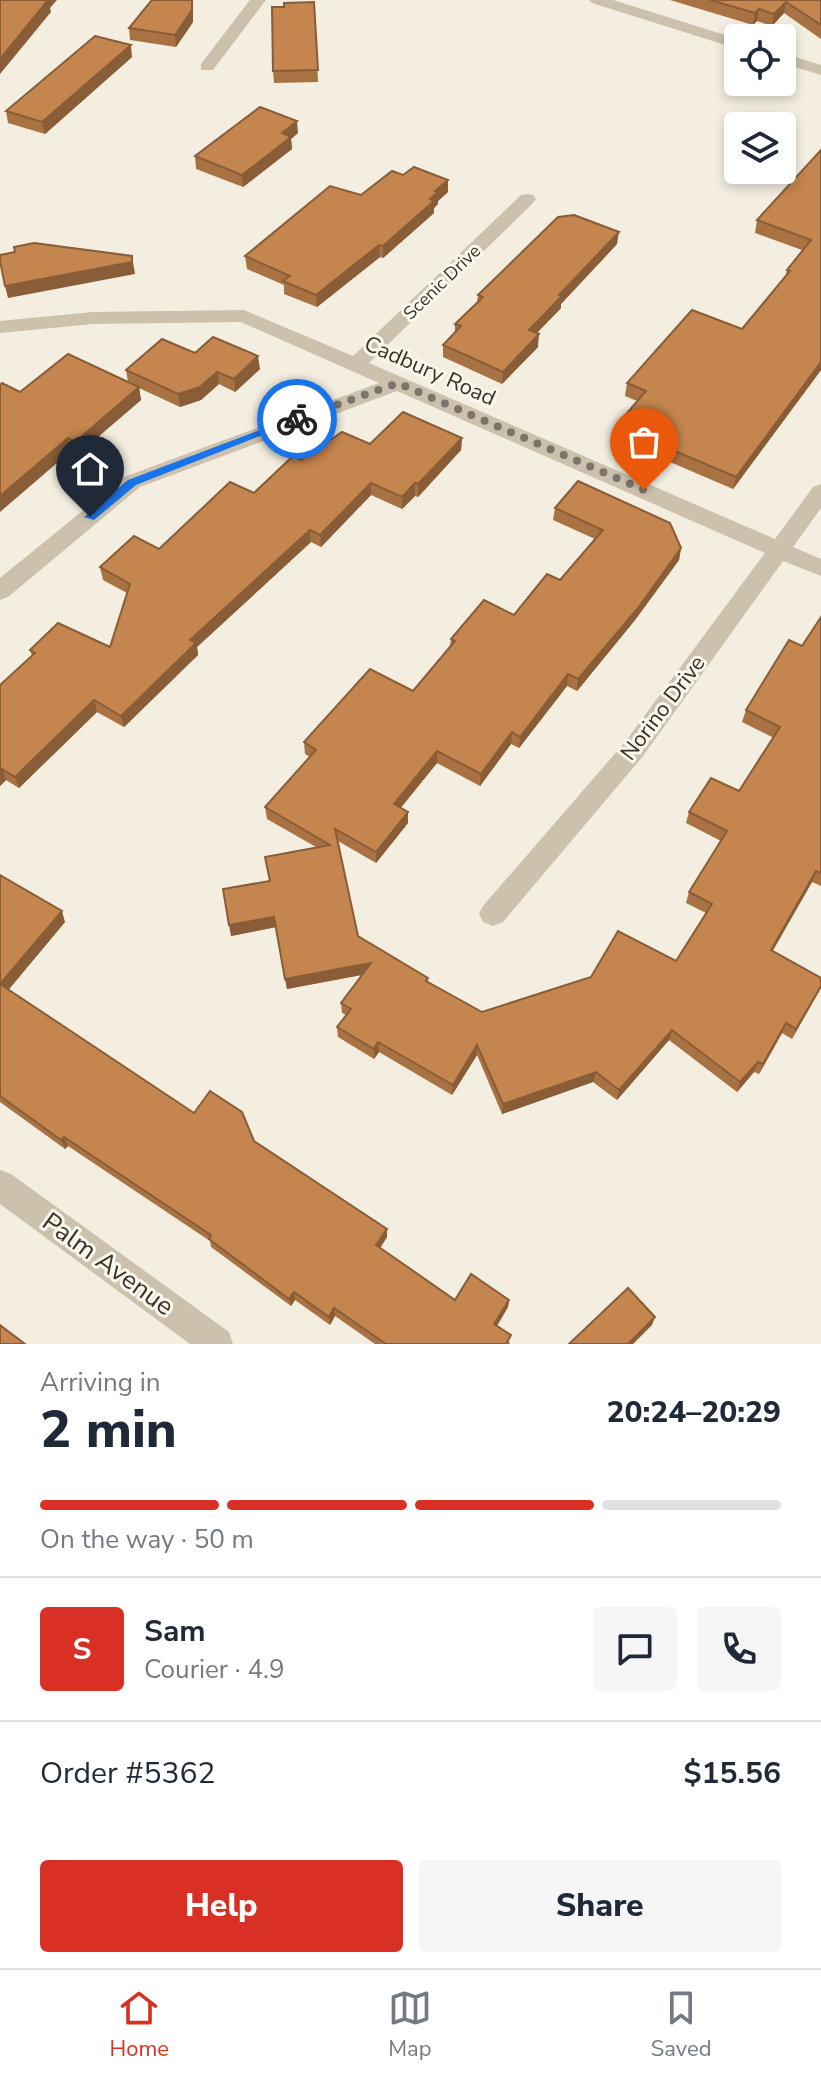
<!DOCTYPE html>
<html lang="en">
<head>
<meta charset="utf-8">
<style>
  body { margin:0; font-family:"Nunito Sans",sans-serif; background:#f6f6f7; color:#1f2937; height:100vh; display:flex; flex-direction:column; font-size:30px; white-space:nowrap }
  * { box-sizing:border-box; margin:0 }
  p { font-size:26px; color:#747a83 }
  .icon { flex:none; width:44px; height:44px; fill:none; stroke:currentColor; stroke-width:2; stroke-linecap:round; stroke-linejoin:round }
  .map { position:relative; height:1344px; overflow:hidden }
  .drawer { display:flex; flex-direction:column; background:#fff; flex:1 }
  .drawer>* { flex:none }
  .controls { position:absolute; left:724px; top:24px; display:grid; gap:16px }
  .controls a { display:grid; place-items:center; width:72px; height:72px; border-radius:8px; background:#fff; box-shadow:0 4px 12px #0003; font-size:40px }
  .pin { position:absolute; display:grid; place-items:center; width:68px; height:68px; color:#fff; margin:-82px -34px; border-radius:50% 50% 50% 0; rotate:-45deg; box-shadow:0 0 8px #0007 }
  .pin .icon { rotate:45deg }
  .courier { position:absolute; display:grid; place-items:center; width:80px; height:80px; margin:-40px; border:6px solid #1a73e8; border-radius:50%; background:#fff; color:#222; box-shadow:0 2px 10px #0007 }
  .summary em { font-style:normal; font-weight:800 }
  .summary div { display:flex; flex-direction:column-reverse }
  .summary { display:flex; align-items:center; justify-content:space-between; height:136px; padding:0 40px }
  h1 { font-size:52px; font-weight:800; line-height:60px }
  .bar { display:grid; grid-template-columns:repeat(4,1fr); gap:12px 8px; align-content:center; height:96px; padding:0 40px }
  .bar i { height:10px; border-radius:6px; background:#e0e1e3 }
  .bar .on { background:#d93025 }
  .bar p { grid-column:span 4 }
  .line { display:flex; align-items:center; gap:20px; padding:0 40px; border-top:2px solid #e0e1e3 }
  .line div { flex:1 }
  .round { display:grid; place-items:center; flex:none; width:84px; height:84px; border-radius:8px; background:#f6f6f7 }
  .action { display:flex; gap:16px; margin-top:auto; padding:16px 40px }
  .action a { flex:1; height:92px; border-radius:8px; background:#d93025; color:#fff; font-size:32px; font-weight:800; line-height:92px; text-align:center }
  .action a+a { background:#f6f6f7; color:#1f2937 }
  .menu { display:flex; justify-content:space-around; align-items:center; height:112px; border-top:2px solid #e0e1e3; background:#fff; font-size:22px; color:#747a83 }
  .menu a { display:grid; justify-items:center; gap:4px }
  .menu .on { color:#d93025 }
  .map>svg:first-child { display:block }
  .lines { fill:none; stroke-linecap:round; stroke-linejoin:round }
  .street { fill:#cbc1ac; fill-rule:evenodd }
  .wall { fill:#a97243 }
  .shaded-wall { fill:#895d37 }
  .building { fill:#c4854e; stroke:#895d37; stroke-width:2 }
  .route { fill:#1a73e8 }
  .done { stroke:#7b746a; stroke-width:8; stroke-dasharray:0 14.4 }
  .labels { text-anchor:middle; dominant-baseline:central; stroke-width:6; stroke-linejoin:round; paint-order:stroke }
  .far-street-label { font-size:18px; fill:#3a332b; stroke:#faf7ed }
  .street-label { font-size:22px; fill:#3a332b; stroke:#faf7ed }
  .near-street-label { font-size:26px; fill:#3a332b; stroke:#faf7ed }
</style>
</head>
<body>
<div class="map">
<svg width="821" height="1344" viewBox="0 0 821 1344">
  <rect width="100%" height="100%" fill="#f3eee0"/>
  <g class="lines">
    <!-- street -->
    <g class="street">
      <path d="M250,0H266L213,70H201V64Z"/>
      <path d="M589,0H613L738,39V49L592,3Z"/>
      <path d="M782,53L821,65V75L782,63Z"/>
      <path d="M527,194L533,195L536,199L533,203L369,363L775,539L813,487L821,484V508L793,547L821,559V576L783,561L643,756L503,922L493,926L483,922L479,914L483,906L625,742L765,553L397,391L140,487L8,597L0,600V578L124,477L379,383L241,322L93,324L0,333V321L93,312L244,310L353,356L521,195Z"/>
      <path d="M0,1170L11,1174L229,1332L233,1344H190L0,1204Z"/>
    </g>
  </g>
  <!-- wall -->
  <g class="wall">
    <path d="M153,0H193V22L176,47L130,40L129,28Z"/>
    <path d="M670,0H821V39L784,13L772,26L757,21L753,25Z"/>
    <path d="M314,2L318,82L274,83L273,71L284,7Z"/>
    <path d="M132,57L45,134L8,123L6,111Z"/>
    <path d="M298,133L291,139L292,149L243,187L196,169L195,156Z"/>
    <path d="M821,150V370L733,489L614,438L616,426L637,401L625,396L627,383L742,329L785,277L787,270L802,250L755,233L757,220Z"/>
    <path d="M448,192L438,201V204L434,208V213L383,258L380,257L317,307L284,294V285L247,269L245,256L361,195Z"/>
    <path d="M617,244L561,304V308L537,333L538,347L502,384L443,357V345L455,332V324L477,303L478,295Z"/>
    <path d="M195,353L260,369L235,392L219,384L201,400L180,407L139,388L141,400L78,454L71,451L20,392L128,382L126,370Z"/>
    <path d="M462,438L461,450L418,497L415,496L402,509L371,495L321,547L311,542L197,647L198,655L124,727L97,712L19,788L6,780L0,786V685L32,656L30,650L110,647L127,593L103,580L100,567L159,549L254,493L301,460L370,444Z"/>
    <path d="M555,508L681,548L679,560L635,620L577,691L567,686L519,748L511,744L480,786L437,763L401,808L408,823L376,863L338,841L358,936L428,978V982L482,1012L676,961L706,913L686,903L689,892L721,841L686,823L689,812L739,791L774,738L742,722L746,710L802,646L821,617V886L812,882L772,951L821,978L792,1039L782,1033L759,1074L754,1072L737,1092L669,1040L617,1100L593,1082L502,1114L477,1055L452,1095L379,1052L374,1059L338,1037L337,1027L346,1015L342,1013L341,1003L362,975L287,989L276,927L231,936L316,847L267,819L265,807L310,757L305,754L304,742L413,691L450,646L451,639L514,615L560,580L595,539L553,520Z"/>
    <path d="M0,875L65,922L8,990L194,1113L254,1141L387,1229V1237L380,1248L455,1300H509L508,1307L497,1326L510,1343L509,1344H375L335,1316L330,1325L295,1300L291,1306L211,1247L210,1241L68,1146L65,1149L0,1102Z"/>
  </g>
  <!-- shaded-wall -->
  <g class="shaded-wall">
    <path d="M45,0H57L50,8L51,12L0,74V59Z"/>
    <path d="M192,0L193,4V22L176,47L175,35Z"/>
    <path d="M786,2L784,13L772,26L774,14Z"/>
    <path d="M759,9L757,21L753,25L755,13Z"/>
    <path d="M131,45L132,57L45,134L42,122Z"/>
    <path d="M297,121L298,133L291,139L292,149L243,187L242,175L282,133Z"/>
    <path d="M448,180V192L438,201V204L434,208V213L383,258V246L435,191Z"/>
    <path d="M619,232L617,244L561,304V308L528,342L529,330L559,295Z"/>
    <path d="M379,245L380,257L317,307L316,295Z"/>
    <path d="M132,256L135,274L8,298L5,286Z"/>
    <path d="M539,334L538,347L502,384L503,372Z"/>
    <path d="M258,356L260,369L235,392L234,379Z"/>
    <path d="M821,362V370L733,489L736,477Z"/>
    <path d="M217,372L219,384L201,400L180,407L178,394Z"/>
    <path d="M139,387L141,400L78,454L75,442Z"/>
    <path d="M68,438L71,451L0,512V496Z"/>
    <path d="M462,438L461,450L418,497V484Z"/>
    <path d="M371,483V495L321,547L320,535Z"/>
    <path d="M415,483V496L402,509V497Z"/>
    <path d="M310,530L311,542L197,647L198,655L124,727L121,716L190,640Z"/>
    <path d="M681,548L679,560L635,620L577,691L578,679Z"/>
    <path d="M568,674L567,686L519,748L520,737Z"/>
    <path d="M94,700L97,712L19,788L15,777Z"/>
    <path d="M512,732L511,744L480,786L481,774Z"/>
    <path d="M437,751V763L394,815V804Z"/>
    <path d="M2,769L6,780L0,786V771Z"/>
    <path d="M408,812V823L376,863V852Z"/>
    <path d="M816,871L812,882L767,961L771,950Z"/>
    <path d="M62,911L65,922L5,994L0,984Z"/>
    <path d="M274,917L276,927L231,936L229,925Z"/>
    <path d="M371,963V973L287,989L285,979Z"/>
    <path d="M821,986V988L792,1039L796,1029Z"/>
    <path d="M786,1023L782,1033L759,1074L763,1064Z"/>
    <path d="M672,1030L669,1040L617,1100L619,1090Z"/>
    <path d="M378,1042L379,1052L374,1059V1049Z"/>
    <path d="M477,1045V1055L452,1095L453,1085Z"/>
    <path d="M758,1062L754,1072L737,1092L740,1082Z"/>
    <path d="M596,1072L593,1082L502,1114L503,1104Z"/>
    <path d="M64,1137L68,1146L65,1149L61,1140Z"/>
    <path d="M387,1229V1237L376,1254V1245Z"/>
    <path d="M294,1292L295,1300L291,1306L289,1299Z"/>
    <path d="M509,1300L508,1307L493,1332L494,1324Z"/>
    <path d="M334,1308L335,1316L330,1325L329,1317Z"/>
    <path d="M655,1317L652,1325L633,1344H628Z"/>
  </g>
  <!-- building -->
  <g class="building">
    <path d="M0,0H48L0,59Z"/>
    <path d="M153,0H192V10L175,35L129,28L151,1Z"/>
    <path d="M710,0H821V25L786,2L774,14L759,9L755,13Z"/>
    <path d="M314,2L318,70L273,71L272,7H284V3Z"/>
    <path d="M95,36L131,45L42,122L6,111Z"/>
    <path d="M260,107L297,121L282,133L291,137L242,175L195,156Z"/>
    <path d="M821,150V362L736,477L616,426L646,391L627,383L692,310L742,329L790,271L787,270L811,240L757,220Z"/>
    <path d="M414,167L448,180L435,191L438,192L430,199L434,201L383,246L379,245L316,295L283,281L290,276L245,256L330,186L361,195L392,171L403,175Z"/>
    <path d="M574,215L619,232L559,295L562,296L529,330L539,334L503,372L443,345L461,326L455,324L483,297L478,295L558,217Z"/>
    <path d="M34,243L132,256V262L5,286L0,261V255L15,252L14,247Z"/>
    <path d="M213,337L258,356L234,379L217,372L200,387L178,394L126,370L162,339L195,353Z"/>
    <path d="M68,354L139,387L75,442L68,438L0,496V385L2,383L20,392Z"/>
    <path d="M403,412L462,438L418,484L415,483L402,497L371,483L320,535L310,530L190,640L196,643L121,716L94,700L15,777L2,769L0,771V685L35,653L30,650L58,623L110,647L130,584L100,567L134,536L159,549L230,482L254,493L293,456L301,460L342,432L370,444Z"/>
    <path d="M578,481L670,523L681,548L638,608L578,679L568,674L520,737L512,732L481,774L437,751L394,804L408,812L376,852L335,829L358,936L428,978L426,981L482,1012L591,977L618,931L676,961L712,904L689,892L727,831L689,812L711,778L739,791L780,727L746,710L789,640L802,646L821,617V873L816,871L771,950L821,978V986L796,1029L786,1023L763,1064L758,1062L740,1082L672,1030L619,1090L596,1072L503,1104L477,1045L453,1085L378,1042L374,1049L337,1027L351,1009L341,1003L371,963L285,979L274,917L229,925L223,889L270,881L265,857L330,845L265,807L316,750L304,742L370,669L413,691L455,641L451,639L484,600L514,615L547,574L560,580L603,530L555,508Z"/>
    <path d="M0,875L62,911L0,984Z"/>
    <path d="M0,984L194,1113L210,1091L242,1112L254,1141L387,1229L376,1245L455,1300L471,1274L509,1300L494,1324L511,1335L506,1344H386L334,1308L329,1317L294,1292L289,1299L209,1239L211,1235L64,1137L61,1140L0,1096Z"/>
    <path d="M628,1288L655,1317L628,1344H569Z"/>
    <path d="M0,1325L25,1344H0Z"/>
  </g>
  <!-- route -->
  <path class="route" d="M294,417L303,419L136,485L94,520L84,517L128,480Z"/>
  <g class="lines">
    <!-- done -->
    <path class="done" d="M297,419L398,383L644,490"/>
  </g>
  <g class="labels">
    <!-- far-street labels -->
    <g class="far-street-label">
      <text transform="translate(442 282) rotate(-44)">Scenic Drive</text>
    </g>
    <!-- street labels -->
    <g class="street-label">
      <text transform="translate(430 371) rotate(24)">Cadbury Road</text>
      <text transform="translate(663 708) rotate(-53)">Norino Drive</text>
    </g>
    <!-- near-street labels -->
    <g class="near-street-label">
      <text transform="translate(108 1264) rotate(36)">Palm Avenue</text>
    </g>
  </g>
</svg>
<div class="controls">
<a><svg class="icon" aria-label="locate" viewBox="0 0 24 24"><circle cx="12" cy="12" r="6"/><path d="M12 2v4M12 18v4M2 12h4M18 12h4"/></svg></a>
<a><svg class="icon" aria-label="layers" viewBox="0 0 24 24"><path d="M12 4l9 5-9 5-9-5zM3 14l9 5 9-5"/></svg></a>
</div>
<div class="pin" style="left:644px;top:490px;background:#ea580c"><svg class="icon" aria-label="bag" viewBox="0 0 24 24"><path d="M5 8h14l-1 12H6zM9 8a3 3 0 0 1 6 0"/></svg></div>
<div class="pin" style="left:90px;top:517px;background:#1f2937"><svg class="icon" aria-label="home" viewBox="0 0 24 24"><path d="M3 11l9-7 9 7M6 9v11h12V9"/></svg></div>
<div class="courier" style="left:297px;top:419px"><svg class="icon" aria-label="bike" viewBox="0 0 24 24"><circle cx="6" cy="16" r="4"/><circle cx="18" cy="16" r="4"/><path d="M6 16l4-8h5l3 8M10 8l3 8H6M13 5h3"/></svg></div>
</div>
<section class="drawer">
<div class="summary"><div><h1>2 min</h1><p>Arriving in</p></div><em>20:24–20:29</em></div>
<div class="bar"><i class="on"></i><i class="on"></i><i class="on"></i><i></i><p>On the way · 50 m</p></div>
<div class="line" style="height:144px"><b class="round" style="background:#d93025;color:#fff">S</b><div><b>Sam</b><p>Courier · 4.9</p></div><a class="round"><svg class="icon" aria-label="chat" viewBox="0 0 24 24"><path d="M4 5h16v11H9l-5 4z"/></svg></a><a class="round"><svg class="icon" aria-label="phone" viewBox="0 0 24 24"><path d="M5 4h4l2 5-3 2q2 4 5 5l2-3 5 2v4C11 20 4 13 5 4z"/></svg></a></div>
<div class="line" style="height:104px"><div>Order #5362</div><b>$15.56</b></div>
<div class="action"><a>Help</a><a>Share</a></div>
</section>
<nav class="menu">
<a class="on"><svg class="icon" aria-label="home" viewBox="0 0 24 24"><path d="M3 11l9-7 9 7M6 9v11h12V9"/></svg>Home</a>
<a><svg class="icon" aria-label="map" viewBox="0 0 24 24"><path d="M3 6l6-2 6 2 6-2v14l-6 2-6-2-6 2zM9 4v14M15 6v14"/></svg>Map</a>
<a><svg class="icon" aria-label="saved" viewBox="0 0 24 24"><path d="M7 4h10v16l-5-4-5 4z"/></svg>Saved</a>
</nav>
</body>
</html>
